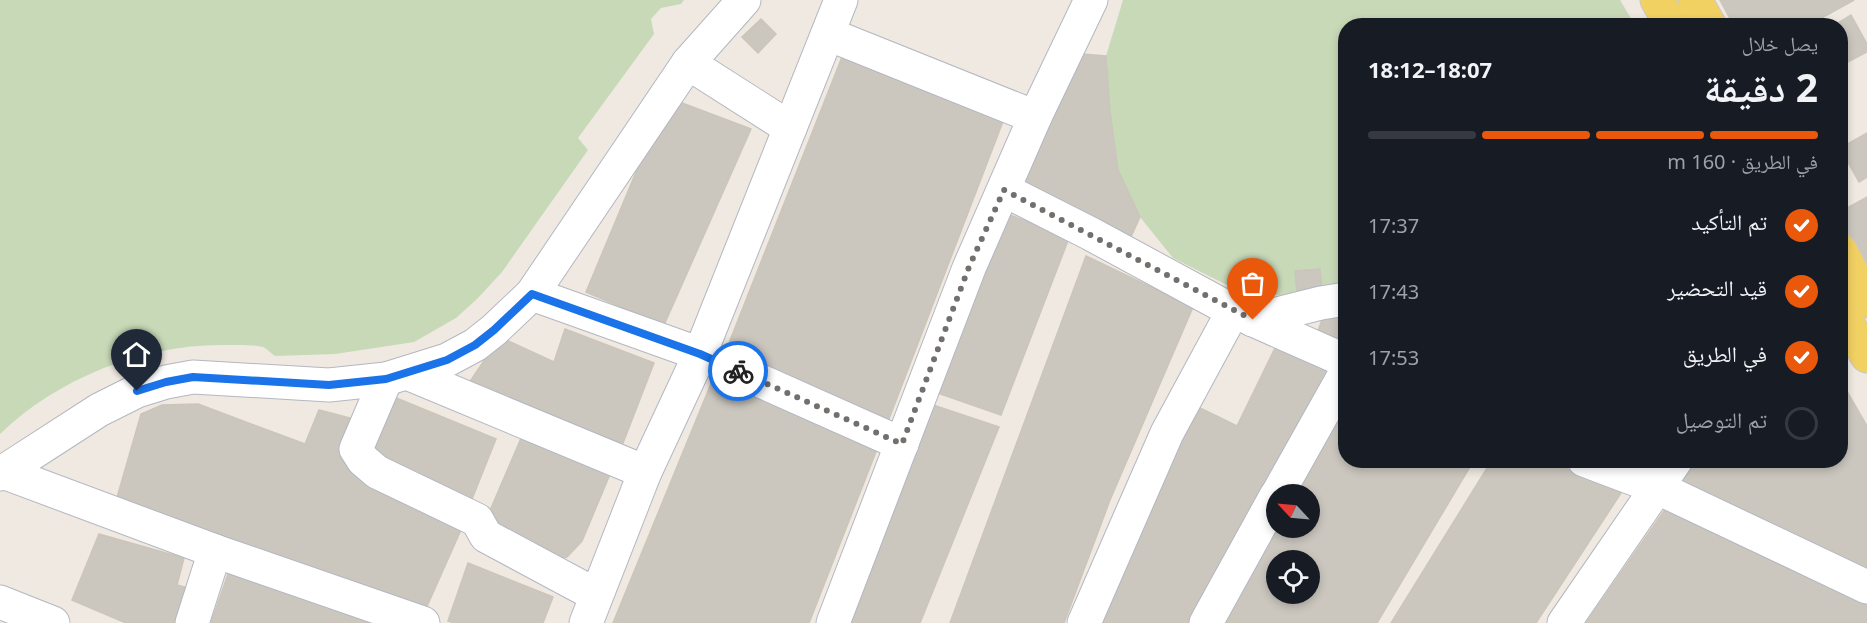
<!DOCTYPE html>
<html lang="ar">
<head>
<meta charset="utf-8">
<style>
  body { margin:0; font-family:"Noto Sans","Noto Naskh Arabic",sans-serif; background:#20242c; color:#f1f3f6; direction:rtl; height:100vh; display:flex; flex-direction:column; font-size:22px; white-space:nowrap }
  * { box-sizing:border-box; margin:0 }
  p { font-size:20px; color:#9ea1a6 }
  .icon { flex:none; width:33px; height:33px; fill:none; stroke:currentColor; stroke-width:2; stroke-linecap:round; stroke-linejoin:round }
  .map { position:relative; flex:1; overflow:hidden; direction:ltr }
  .side { position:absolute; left:1338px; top:18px; width:510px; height:450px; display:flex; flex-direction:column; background:#171b24; border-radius:24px; box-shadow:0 3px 9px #0003; direction:rtl }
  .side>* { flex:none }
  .needle { width:39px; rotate:296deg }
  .fabs { position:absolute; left:1266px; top:484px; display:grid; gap:12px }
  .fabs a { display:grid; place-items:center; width:54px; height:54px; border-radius:50%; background:#171b24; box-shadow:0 3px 9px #0003; font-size:30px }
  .pin { position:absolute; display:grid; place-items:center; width:51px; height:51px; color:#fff; margin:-62px -26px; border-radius:50% 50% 50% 0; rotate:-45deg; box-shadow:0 0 6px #0007 }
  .pin .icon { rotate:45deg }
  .courier { position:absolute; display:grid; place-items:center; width:60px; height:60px; margin:-30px; border:4px solid #1a73e8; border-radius:50%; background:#fff; color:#222; box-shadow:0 2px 8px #0007 }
  .headline em { font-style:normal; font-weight:700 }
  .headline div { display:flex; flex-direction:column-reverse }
  .headline { display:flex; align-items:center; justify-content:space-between; height:102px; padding:0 30px }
  h1 { font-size:39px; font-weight:700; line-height:45px }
  .bar { display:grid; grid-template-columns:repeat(4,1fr); gap:9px 6px; align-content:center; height:72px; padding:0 30px }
  .bar i { height:8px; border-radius:4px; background:#363941 }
  .bar .current { background:#ea580c }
  .bar p { grid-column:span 4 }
  ol { padding:0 30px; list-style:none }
  li { display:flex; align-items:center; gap:18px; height:66px }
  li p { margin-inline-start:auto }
  li .icon { padding:6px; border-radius:50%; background:#ea580c; color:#fff; stroke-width:4 }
  li:last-child { color:#9ea1a6 }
  li i { width:33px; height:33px; border:3px solid #363941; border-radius:50% }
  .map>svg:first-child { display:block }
  .cemetery { fill:#c8d9b8 }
  .building { fill:#cbc7bf; stroke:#cbc5ba; stroke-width:1.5; fill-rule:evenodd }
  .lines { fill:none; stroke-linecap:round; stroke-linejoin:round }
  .minor-casing { stroke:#b4b7c1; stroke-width:35 }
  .major-casing { stroke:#c9c9c9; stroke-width:35 }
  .minor { stroke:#fff; stroke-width:33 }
  .major { stroke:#f2d163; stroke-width:33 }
  .done { stroke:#726f6d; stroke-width:6; stroke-dasharray:0 10.8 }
  .route { stroke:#1a73e8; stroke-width:8 }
</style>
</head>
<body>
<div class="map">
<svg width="1867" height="623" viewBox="0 0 1867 623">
  <rect width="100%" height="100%" fill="#efe9e1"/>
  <!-- cemetery -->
  <g class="cemetery">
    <path d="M0,0H684L681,4L661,8L651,19L654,34L578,138L588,150L502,272L477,299L456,318L414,342L335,354L275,356C272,354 268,350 265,348C257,344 234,345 224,345C144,344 58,378 0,434Z"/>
    <path d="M1123,0H1620L1635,25L1346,26L1345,291L1278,295L1227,285L1173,258L1140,217L1118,170L1110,111L1106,56Z"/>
  </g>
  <!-- building -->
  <g class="building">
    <path d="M1720,0H1854L1807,26H1734Z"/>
    <path d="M1851,15L1867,44V52L1840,66V26H1833Z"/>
    <path d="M761,19L776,34L758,53L742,37Z"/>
    <path d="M844,52L1007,111L887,424L727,348Z"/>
    <path d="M1069,53L1106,56L1110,111L1118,170L1140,217L1130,239L1016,179Z"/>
    <path d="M682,103L751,129L664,325L586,292L662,110Z"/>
    <path d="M1867,133V177L1859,182L1840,148Z"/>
    <path d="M1867,197V269L1840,220V212Z"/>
    <path d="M1000,211L1069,238L1001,415L932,391Z"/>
    <path d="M1086,256L1193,307L1110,500L1064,623H950Z"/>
    <path d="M1320,269L1322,292L1297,293L1295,271Z"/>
    <path d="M1346,305V349L1316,336L1326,309Z"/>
    <path d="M565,329L654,363L623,443L527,411L467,386L500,337L554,362Z"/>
    <path d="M1275,348L1330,372L1192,623H1093L1192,404L1237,426Z"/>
    <path d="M715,374L879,444L809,623H613Z"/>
    <path d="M1840,379L1867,426V573L1671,479L1684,460H1840Z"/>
    <path d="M389,395L496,439L472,499L363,452Z"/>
    <path d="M1346,396V460H1474L1377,623H1220L1278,528H1310V495H1295ZM1276,561H1310V594H1276Z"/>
    <path d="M927,403L999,427L920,623H842Z"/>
    <path d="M198,404L305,444L319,410L354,419L357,460L351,472L465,521L424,613L116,501L141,414L162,405Z"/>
    <path d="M522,436L611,472L582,541L567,557L551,559L483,527Z"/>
    <path d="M1492,460H1548L1621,493L1536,623H1391Z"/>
    <path d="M1666,508L1811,579L1867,603V623H1586Z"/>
    <path d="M99,534L184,558L177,585L192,589L178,623H126L72,600Z"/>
    <path d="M468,563L553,597L543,623H454L448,621Z"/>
    <path d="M228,574L353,614L381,623H211Z"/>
  </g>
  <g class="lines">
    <!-- minor casing -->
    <g class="minor-casing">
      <g id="minor">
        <path d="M828,34L1035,117"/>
        <path d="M688,63L790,128"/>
        <path d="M1004,190L1091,234L1233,311L1346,361"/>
        <path d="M532,294L700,354L902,444"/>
        <path d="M1253,320L1321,303L1346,299"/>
        <path d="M407,373L645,472"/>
        <path d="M386,379L356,449L363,460L377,472L477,520L486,536L596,595"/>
        <path d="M1584,460L1658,488L1867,587"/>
        <path d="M3,472L215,551L423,623"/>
        <path d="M0,474L99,410L137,391L166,382L193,377L329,385L386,379L447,360L475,345L494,330L532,294L688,63L744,0"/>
        <path d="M1277,495L1346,372"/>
        <path d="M0,602L53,623"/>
        <path d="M192,623L215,551"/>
        <path d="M586,623L645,472L700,354L841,0"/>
        <path d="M833,623L969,268L1035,117L1091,0"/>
        <path d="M1084,623L1167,433L1233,311"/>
        <path d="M1206,623L1276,496"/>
        <path d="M1564,623L1676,460"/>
      </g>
    </g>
    <!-- major casing -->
    <g class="major-casing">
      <g id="major">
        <path d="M1657,0L1672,26"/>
        <path d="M1695,0L1710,26"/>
        <path d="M1840,250L1867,301"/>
        <path d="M1840,311L1867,356"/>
      </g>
    </g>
    <!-- minor -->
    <use href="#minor" class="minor"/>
    <!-- major -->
    <use href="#major" class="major"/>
  </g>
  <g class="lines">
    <!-- done -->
    <path class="done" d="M738,371L902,444L969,267L1004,190L1253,320"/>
    <!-- route -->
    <path class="route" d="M137,391L166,382L193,377L329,385L386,379L447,360L475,345L494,330L532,294L700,354L738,371"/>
  </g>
</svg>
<div class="fabs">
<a><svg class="needle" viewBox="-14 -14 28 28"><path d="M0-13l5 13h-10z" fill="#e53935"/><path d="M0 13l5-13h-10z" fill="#9ea1a6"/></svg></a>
<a><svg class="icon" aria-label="locate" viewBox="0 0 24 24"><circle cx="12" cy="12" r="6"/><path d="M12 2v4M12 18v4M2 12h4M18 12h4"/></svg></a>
</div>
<div class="pin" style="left:1253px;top:320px;background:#ea580c"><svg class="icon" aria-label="bag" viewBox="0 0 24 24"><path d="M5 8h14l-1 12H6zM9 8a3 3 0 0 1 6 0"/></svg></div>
<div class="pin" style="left:137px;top:391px;background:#1f2937"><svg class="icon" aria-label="home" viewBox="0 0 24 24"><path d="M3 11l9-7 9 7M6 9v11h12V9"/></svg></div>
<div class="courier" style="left:738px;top:371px"><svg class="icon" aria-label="bike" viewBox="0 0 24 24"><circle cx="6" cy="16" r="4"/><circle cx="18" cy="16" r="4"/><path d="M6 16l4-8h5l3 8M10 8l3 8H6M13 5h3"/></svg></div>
<section class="side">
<div class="headline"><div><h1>2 دقيقة</h1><p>يصل خلال</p></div><em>18:07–18:12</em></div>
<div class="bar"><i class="current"></i><i class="current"></i><i class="current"></i><i></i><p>في الطريق · 160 m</p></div>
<ol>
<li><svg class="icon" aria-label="check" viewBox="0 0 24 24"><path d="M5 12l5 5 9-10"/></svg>تم التأكيد<p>17:37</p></li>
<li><svg class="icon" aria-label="check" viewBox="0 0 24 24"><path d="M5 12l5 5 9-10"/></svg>قيد التحضير<p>17:43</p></li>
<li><svg class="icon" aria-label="check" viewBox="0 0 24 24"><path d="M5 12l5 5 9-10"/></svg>في الطريق<p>17:53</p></li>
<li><i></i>تم التوصيل</li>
</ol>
</section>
</div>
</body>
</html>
